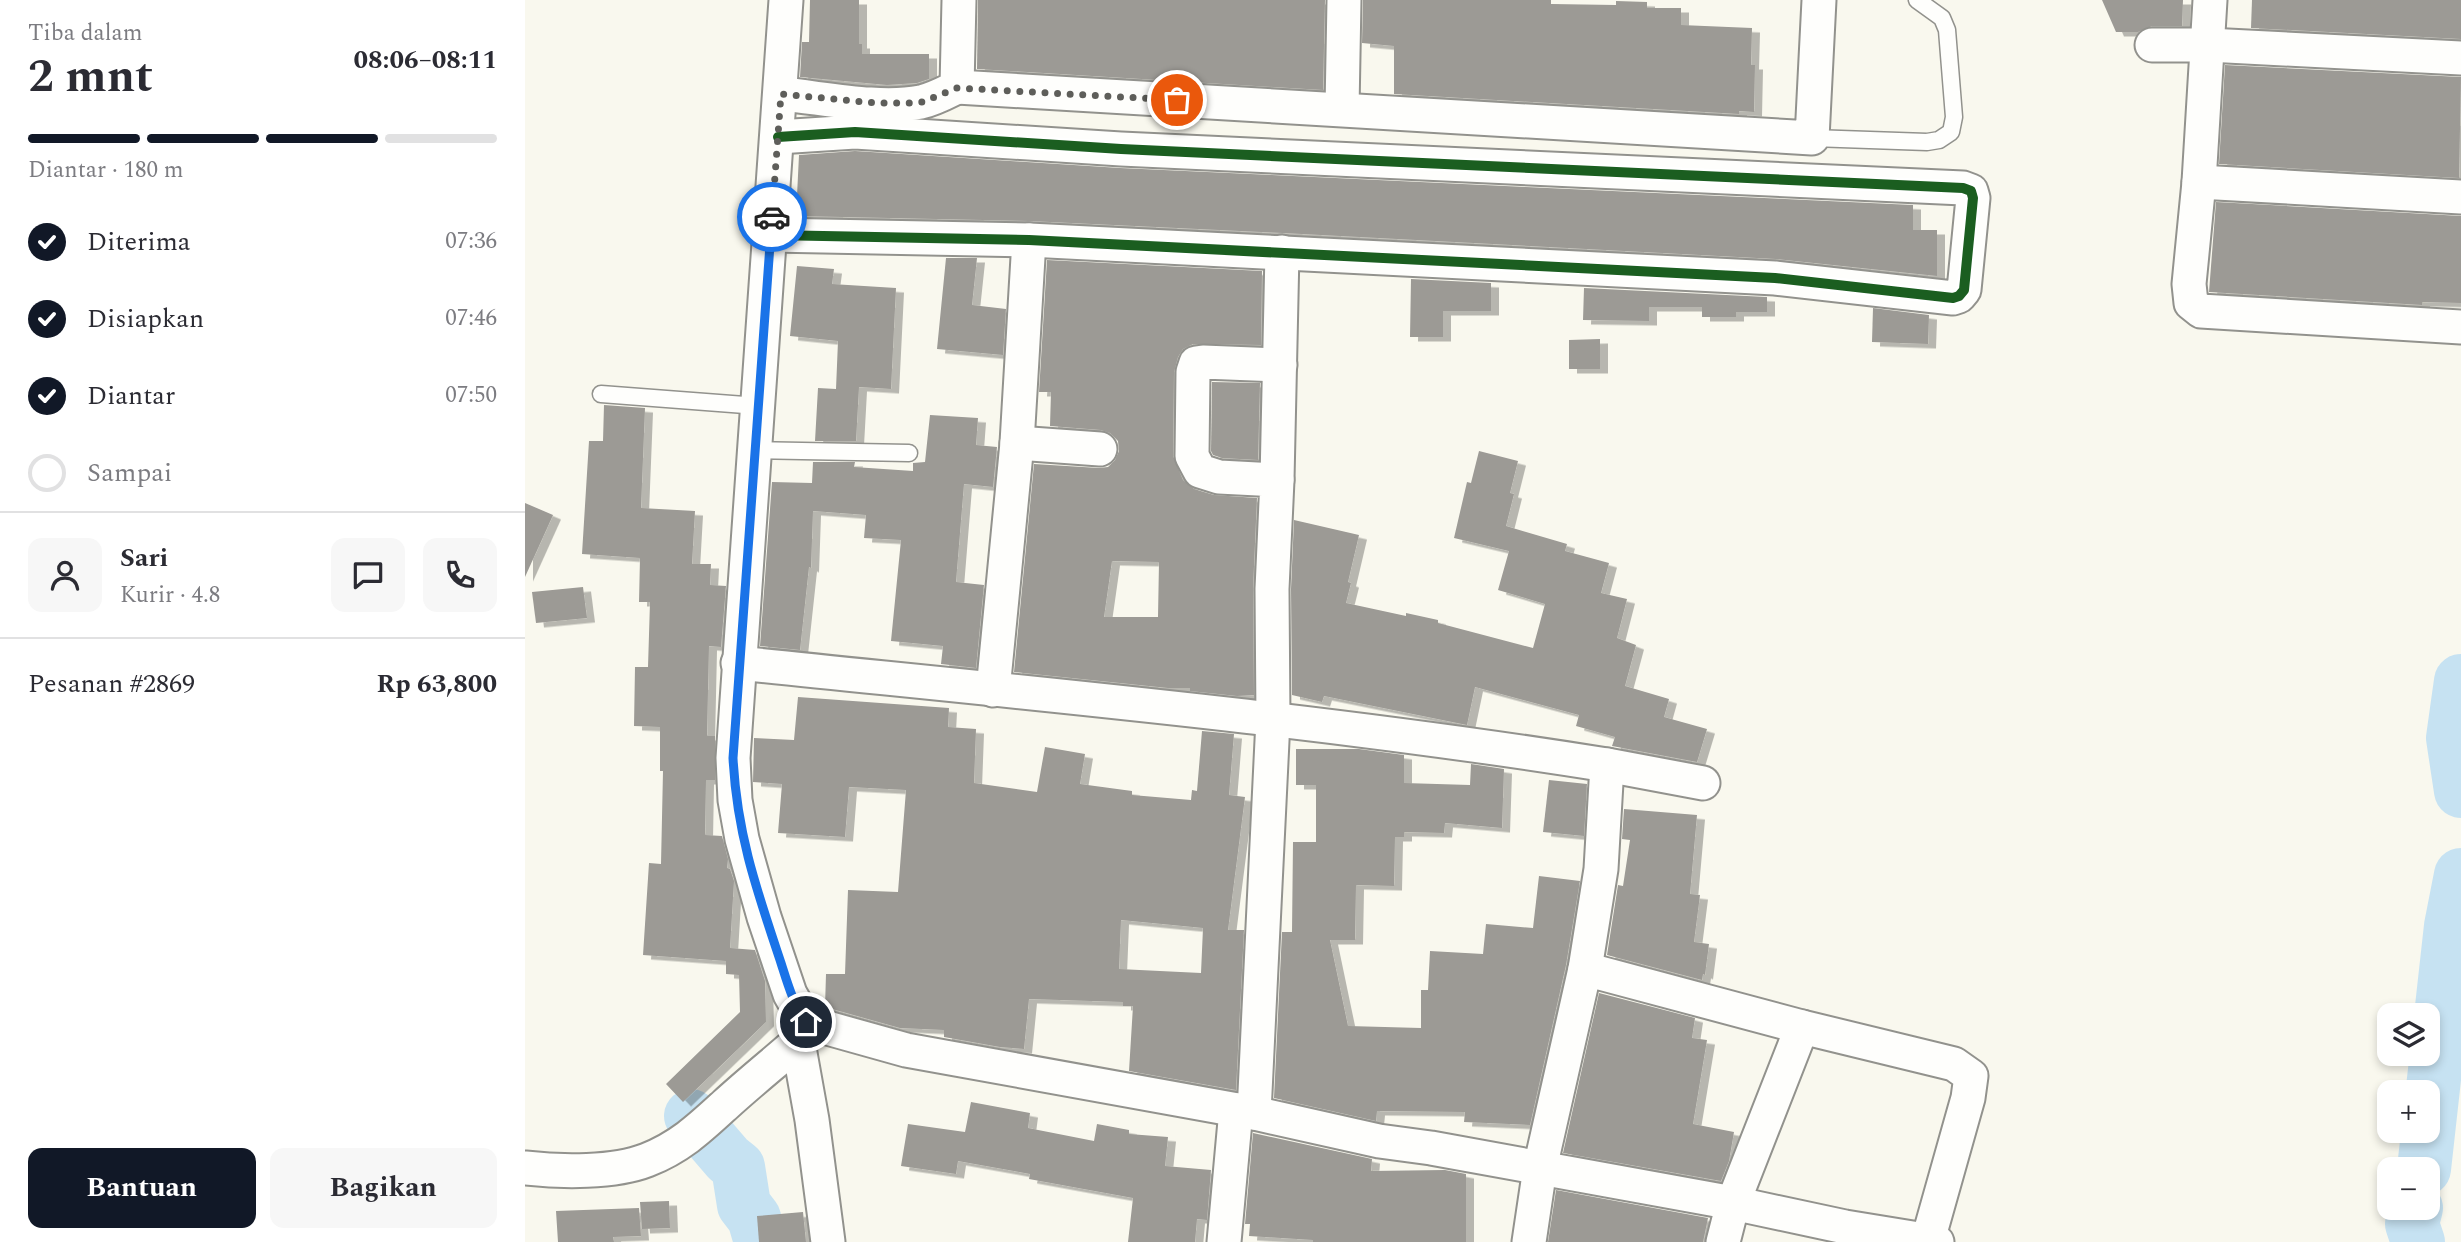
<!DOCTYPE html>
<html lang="id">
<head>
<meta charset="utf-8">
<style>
  body { margin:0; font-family:Spectral,serif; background:#f7f7f7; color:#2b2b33; height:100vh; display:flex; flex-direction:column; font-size:26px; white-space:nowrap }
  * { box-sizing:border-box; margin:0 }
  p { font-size:23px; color:#7c7c81 }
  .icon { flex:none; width:38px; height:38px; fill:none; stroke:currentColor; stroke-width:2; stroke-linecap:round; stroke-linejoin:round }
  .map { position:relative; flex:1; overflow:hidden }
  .side { display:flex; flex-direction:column; background:#fff; width:525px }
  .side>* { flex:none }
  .tools { position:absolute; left:1852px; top:1003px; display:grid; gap:14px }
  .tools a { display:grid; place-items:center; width:63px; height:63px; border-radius:14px; background:#fff; box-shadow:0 4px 10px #0003; font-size:35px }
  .pin { position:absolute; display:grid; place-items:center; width:60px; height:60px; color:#fff; margin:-30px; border:4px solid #fff; border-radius:50%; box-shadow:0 2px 7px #0007 }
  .courier { position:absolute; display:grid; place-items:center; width:70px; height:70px; margin:-35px; border:5px solid #1a73e8; border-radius:50%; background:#fff; color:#222; box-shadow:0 2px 9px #0007 }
  .summary em { font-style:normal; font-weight:700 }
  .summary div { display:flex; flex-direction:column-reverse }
  .summary { display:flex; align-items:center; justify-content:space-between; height:119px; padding:0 28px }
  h1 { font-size:46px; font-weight:700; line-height:52px }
  .bar { display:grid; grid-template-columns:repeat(4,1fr); gap:10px 7px; align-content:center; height:84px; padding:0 28px }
  .bar i { height:9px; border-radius:5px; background:#e1e1e2 }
  .bar .selected { background:#111827 }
  .bar p { grid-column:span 4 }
  .line { display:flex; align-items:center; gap:18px; padding:0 28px; border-top:2px solid #e1e1e2 }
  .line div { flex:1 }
  .round { display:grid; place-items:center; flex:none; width:74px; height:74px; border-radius:14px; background:#f7f7f7 }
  ol { padding:0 28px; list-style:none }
  li { display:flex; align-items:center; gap:21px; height:77px }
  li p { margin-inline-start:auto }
  li .icon { padding:7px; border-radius:50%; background:#111827; color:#fff; stroke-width:4 }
  li:last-child { color:#7c7c81 }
  li i { width:38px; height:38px; border:4px solid #e1e1e2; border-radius:50% }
  .button { display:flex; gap:14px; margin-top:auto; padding:14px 28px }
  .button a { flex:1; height:80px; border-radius:14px; background:#111827; color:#fff; font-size:28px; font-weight:700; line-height:80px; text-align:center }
  .button a+a { background:#f7f7f7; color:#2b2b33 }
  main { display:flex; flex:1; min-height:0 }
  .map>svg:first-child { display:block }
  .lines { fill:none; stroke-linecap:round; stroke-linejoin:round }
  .river { stroke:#c6e2f2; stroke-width:54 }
  .building { fill:#9c9a95; fill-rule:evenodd; filter:url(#shadow) }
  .service-casing { stroke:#92928d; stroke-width:19 }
  .minor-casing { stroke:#92928d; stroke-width:37 }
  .service { stroke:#fefefc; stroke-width:16 }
  .minor { stroke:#fefefc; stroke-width:33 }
  .cycleway-casing { stroke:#fff; stroke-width:15 }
  .cycleway { stroke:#1b5e20; stroke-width:10 }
  .done { stroke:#5e5e5a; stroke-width:7; stroke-dasharray:0 12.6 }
  .route { stroke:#1a73e8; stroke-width:9 }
</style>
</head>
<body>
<main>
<section class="side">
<div class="summary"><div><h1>2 mnt</h1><p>Tiba dalam</p></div><em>08:06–08:11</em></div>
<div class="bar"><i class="selected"></i><i class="selected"></i><i class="selected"></i><i></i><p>Diantar · 180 m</p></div>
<ol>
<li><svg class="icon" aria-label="check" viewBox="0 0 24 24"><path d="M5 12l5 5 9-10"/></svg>Diterima<p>07:36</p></li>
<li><svg class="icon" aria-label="check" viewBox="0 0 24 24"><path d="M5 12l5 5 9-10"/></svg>Disiapkan<p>07:46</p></li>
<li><svg class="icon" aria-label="check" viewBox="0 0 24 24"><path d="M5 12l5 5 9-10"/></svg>Diantar<p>07:50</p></li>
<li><i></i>Sampai</li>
</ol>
<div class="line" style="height:126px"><a class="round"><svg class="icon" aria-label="person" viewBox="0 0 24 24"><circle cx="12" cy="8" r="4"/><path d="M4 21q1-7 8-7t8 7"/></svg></a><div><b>Sari</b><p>Kurir · 4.8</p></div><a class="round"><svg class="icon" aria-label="chat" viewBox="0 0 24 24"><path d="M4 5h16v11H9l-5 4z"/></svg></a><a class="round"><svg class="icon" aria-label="phone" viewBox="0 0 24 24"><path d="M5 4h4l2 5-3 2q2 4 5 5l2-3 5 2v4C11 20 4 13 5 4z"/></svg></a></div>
<div class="line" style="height:91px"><div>Pesanan #2869</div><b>Rp 63,800</b></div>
<div class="button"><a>Bantuan</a><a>Bagikan</a></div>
</section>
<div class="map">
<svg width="1936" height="1242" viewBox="0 0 1936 1242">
  <defs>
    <filter id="shadow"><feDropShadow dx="8" dy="4.5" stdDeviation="0" flood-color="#0004"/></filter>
  </defs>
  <rect width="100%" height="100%" fill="#f9f8ee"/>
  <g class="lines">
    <!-- river -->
    <g class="river">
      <path d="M1936,681L1928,738L1936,791"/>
      <path d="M166,1116L203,1159L213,1167L219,1205L229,1218L236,1242"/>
      <path d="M1899,1169L1926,926L1936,875"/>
      <path d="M1891,1208L1887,1224L1893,1242"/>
    </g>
  </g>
  <!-- building -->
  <g class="building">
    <path d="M285,0H334V44H337V54H404V79L392,83L362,85L275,77L277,42H284Z"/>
    <path d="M453,0H800L798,90L452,69Z"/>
    <path d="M838,0H1026V4L1091,5V1L1122,2V8H1156V25L1227,28L1226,65H1230L1229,112L1214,111V114L869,94V46L837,43Z"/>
    <path d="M1577,0H1658L1657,26H1627L1613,32H1591Z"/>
    <path d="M1727,0H1936V39L1726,28Z"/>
    <path d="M1700,65L1936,77L1934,178L1694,164Z"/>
    <path d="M330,151L595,168L1388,205V230H1412V276L1251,259L758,233L504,221L271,216L274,155Z"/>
    <path d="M1691,202L1936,216V303L1897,302V305L1684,292Z"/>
    <path d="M421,258H452L447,305L481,309L478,355L412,349Z"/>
    <path d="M522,260L737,271L736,345L668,344L658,349L653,357L649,372L648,456L658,480L669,489L689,495L732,498L728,589L729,695L712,696L665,691V688H643L489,672L509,464L574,468L583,467L590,460L594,451L593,441L585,433L576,430L525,426L526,392H514ZM587,561L634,562L633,617H579Z"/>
    <path d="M272,266L309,269L307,284L371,288L366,389L334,387L331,441H290L293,388L311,389L313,341L265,336Z"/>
    <path d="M886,279L966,283V311H918V337H885Z"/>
    <path d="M1059,288L1242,297V312H1211V317H1177V307H1124V321L1058,320Z"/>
    <path d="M1348,308L1404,315L1403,344L1347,342Z"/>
    <path d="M1075,339V369H1044V340Z"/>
    <path d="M687,382L735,383L733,460L697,458L688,455L686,451Z"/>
    <path d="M79,405L120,408L116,508L170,511L167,564H186L185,585L201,586L196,647L184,646L182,736H190V780H181L180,835L197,836L203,859L202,868L205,869L209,881L205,948L230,950L240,981L241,1022L158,1102L141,1084L215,1012L214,975L201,974V961L118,955L124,863L136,864L138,771H135V727L109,726L110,667H123L125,602H114L115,558L57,554L64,441H78Z"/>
    <path d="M405,415L453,418L451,445L472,447L468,487L439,484L431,582L459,585L451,668L416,664L418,646L366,641L376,540L339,538L341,515L288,511L286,568L284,567L275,650L235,646L247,482L287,483L288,462H330L329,467L388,471V463L400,462Z"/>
    <path d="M954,451L993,461L985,493L989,494L981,526L1042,544L1040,551L1084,563L1076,593L1102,599L1092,638L1111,645L1100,686L1144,699L1139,717L1182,729L1172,762L1087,746L1090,737L1051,726L1054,715L950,687L942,725L799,696L797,702L767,695L766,589L769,520L834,535L823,582L826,583L821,603L881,616V613L913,620V623L1008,648L1020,604L973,590L984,551L929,538L942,482L946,483Z"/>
    <path d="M0,503L28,515L0,577Z"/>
    <path d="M58,587L62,618L11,623L7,592Z"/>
    <path d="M273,697L424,708L423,727L451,729L449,783L512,792L520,747L560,754L555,784L607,791V795L666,800L667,790L672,791L677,731L709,734L704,795L720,797L703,930H719L711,1090L604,1071L608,1006H598V1002L504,999L499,1049L475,1047L419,1037V1030L375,1028L300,1007L301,974H320L323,890L373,892L381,790L324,787L320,837L253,833L257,784L228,782L229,738L269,740ZM596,920L678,928L676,973L594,969Z"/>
    <path d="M771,749H834L879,755V783L945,785L946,764L979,769L977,828L920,823L919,833L879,832V837H870L869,886L831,885L830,940H805L823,1026L896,1028V990H903L905,951L958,954L961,924L1008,928L1014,876L1055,881L1041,965L1005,1125L939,1122L940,1112L852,1111L851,1121L749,1098L757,932H767L768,842H791V785H771Z"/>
    <path d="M1024,780L1062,784L1059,836L1018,832Z"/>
    <path d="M1099,809L1172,815L1165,894L1175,895L1169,942L1184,944L1180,975L1178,974L1177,980L1082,955L1093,885L1098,886L1105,840L1097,839Z"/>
    <path d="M1074,993L1170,1018L1167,1038L1182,1040L1168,1124L1209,1132L1204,1161L1196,1181L1038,1153Z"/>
    <path d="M446,1102L505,1113L503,1128L569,1141L572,1124L604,1130V1134L643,1137L640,1166L686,1170L682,1220L672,1219L670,1242H603L608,1198L504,1179L505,1174L433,1161L431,1174L376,1166L383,1124L440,1132Z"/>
    <path d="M728,1133L847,1159L846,1171L920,1170L941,1174V1242H788V1240L724,1236L725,1224H720Z"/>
    <path d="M1031,1190L1183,1218L1178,1242H1023Z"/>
    <path d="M144,1201L145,1228L117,1229L115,1202Z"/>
    <path d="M114,1208L116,1236L88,1237L89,1242H33L31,1211Z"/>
    <path d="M278,1212L281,1242H234L232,1216Z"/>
  </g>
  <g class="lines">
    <!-- service casing -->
    <g class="service-casing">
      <g id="service">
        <path d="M1287,138L1402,142L1414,140L1426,132L1429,117L1422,30L1417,18L1392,0"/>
        <path d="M76,394L233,406"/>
        <path d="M230,450L384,453"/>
      </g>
    </g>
    <!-- minor casing -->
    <g class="minor-casing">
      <g id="minor">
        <path d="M261,0L208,758L210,800L217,839L239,917L265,994L281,1022"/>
        <path d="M1685,0L1674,182L1664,284L1666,303L1676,311L1936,327"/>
        <path d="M1627,45H1683L1936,58"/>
        <path d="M432,87L1287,138L1294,0"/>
        <path d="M256,94C299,98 354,110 396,102C409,99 420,93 432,87L434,0"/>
        <path d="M817,109L819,0"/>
        <path d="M1674,182L1936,197"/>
        <path d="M246,235L504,240L1250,278L1428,298L1434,296L1439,290L1448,198L1446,191L1438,188L596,149L330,132L253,137"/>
        <path d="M492,443L575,449"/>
        <path d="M752,480L757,252"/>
        <path d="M213,663C503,693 794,719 1082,765L1076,869L1060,969L1015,1168L1004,1242"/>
        <path d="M468,690L492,443L504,240"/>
        <path d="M1082,765L1178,783"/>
        <path d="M1060,969L1277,1027L1429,1064L1446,1076L1443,1098L1403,1240"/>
        <path d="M281,1022L381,1050L729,1113L854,1141L906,1148L1208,1203L1320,1227L1412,1242"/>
        <path d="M273,1042L287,1120L303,1242"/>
        <path d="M729,1113L748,720L747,589L752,480L694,477L675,471L667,456L668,372L671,363L678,362L755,365"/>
        <path d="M0,1168C36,1172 89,1173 122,1160C155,1147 175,1128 200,1105C224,1083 249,1063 273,1042L281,1022"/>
        <path d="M699,1242L711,1110"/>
        <path d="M1198,1242L1208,1203L1277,1027"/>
      </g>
    </g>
    <!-- service -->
    <use href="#service" class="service"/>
    <!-- minor -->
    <use href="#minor" class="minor"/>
    <!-- cycleway casing -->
    <g class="cycleway-casing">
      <path id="cycleway" d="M246,235L504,240L1250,278L1428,298L1434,296L1439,290L1448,198L1446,191L1438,188L596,149L330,132L253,137"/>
    </g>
    <!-- cycleway -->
    <use href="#cycleway" class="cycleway"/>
  </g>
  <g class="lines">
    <!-- done -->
    <path class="done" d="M247,217L256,94L351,103H383L397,102L432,88L652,100"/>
    <!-- route -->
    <path class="route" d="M247,217L208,758C212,835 232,891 256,963C263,985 268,1003 281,1022"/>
  </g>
</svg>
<div class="tools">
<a><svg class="icon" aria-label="layers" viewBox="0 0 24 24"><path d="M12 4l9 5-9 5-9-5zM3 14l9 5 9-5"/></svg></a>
<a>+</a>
<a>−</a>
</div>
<div class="pin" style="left:652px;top:100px;background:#ea580c"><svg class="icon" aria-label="bag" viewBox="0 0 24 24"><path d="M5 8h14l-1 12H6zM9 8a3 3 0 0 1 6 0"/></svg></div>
<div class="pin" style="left:281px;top:1022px;background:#1f2937"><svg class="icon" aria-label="home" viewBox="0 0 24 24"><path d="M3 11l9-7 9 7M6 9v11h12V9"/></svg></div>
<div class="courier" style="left:247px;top:217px"><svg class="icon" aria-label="car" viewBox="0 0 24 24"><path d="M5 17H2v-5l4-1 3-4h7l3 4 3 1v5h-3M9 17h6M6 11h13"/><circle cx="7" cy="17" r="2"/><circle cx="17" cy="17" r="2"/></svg></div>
</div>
</main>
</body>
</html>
